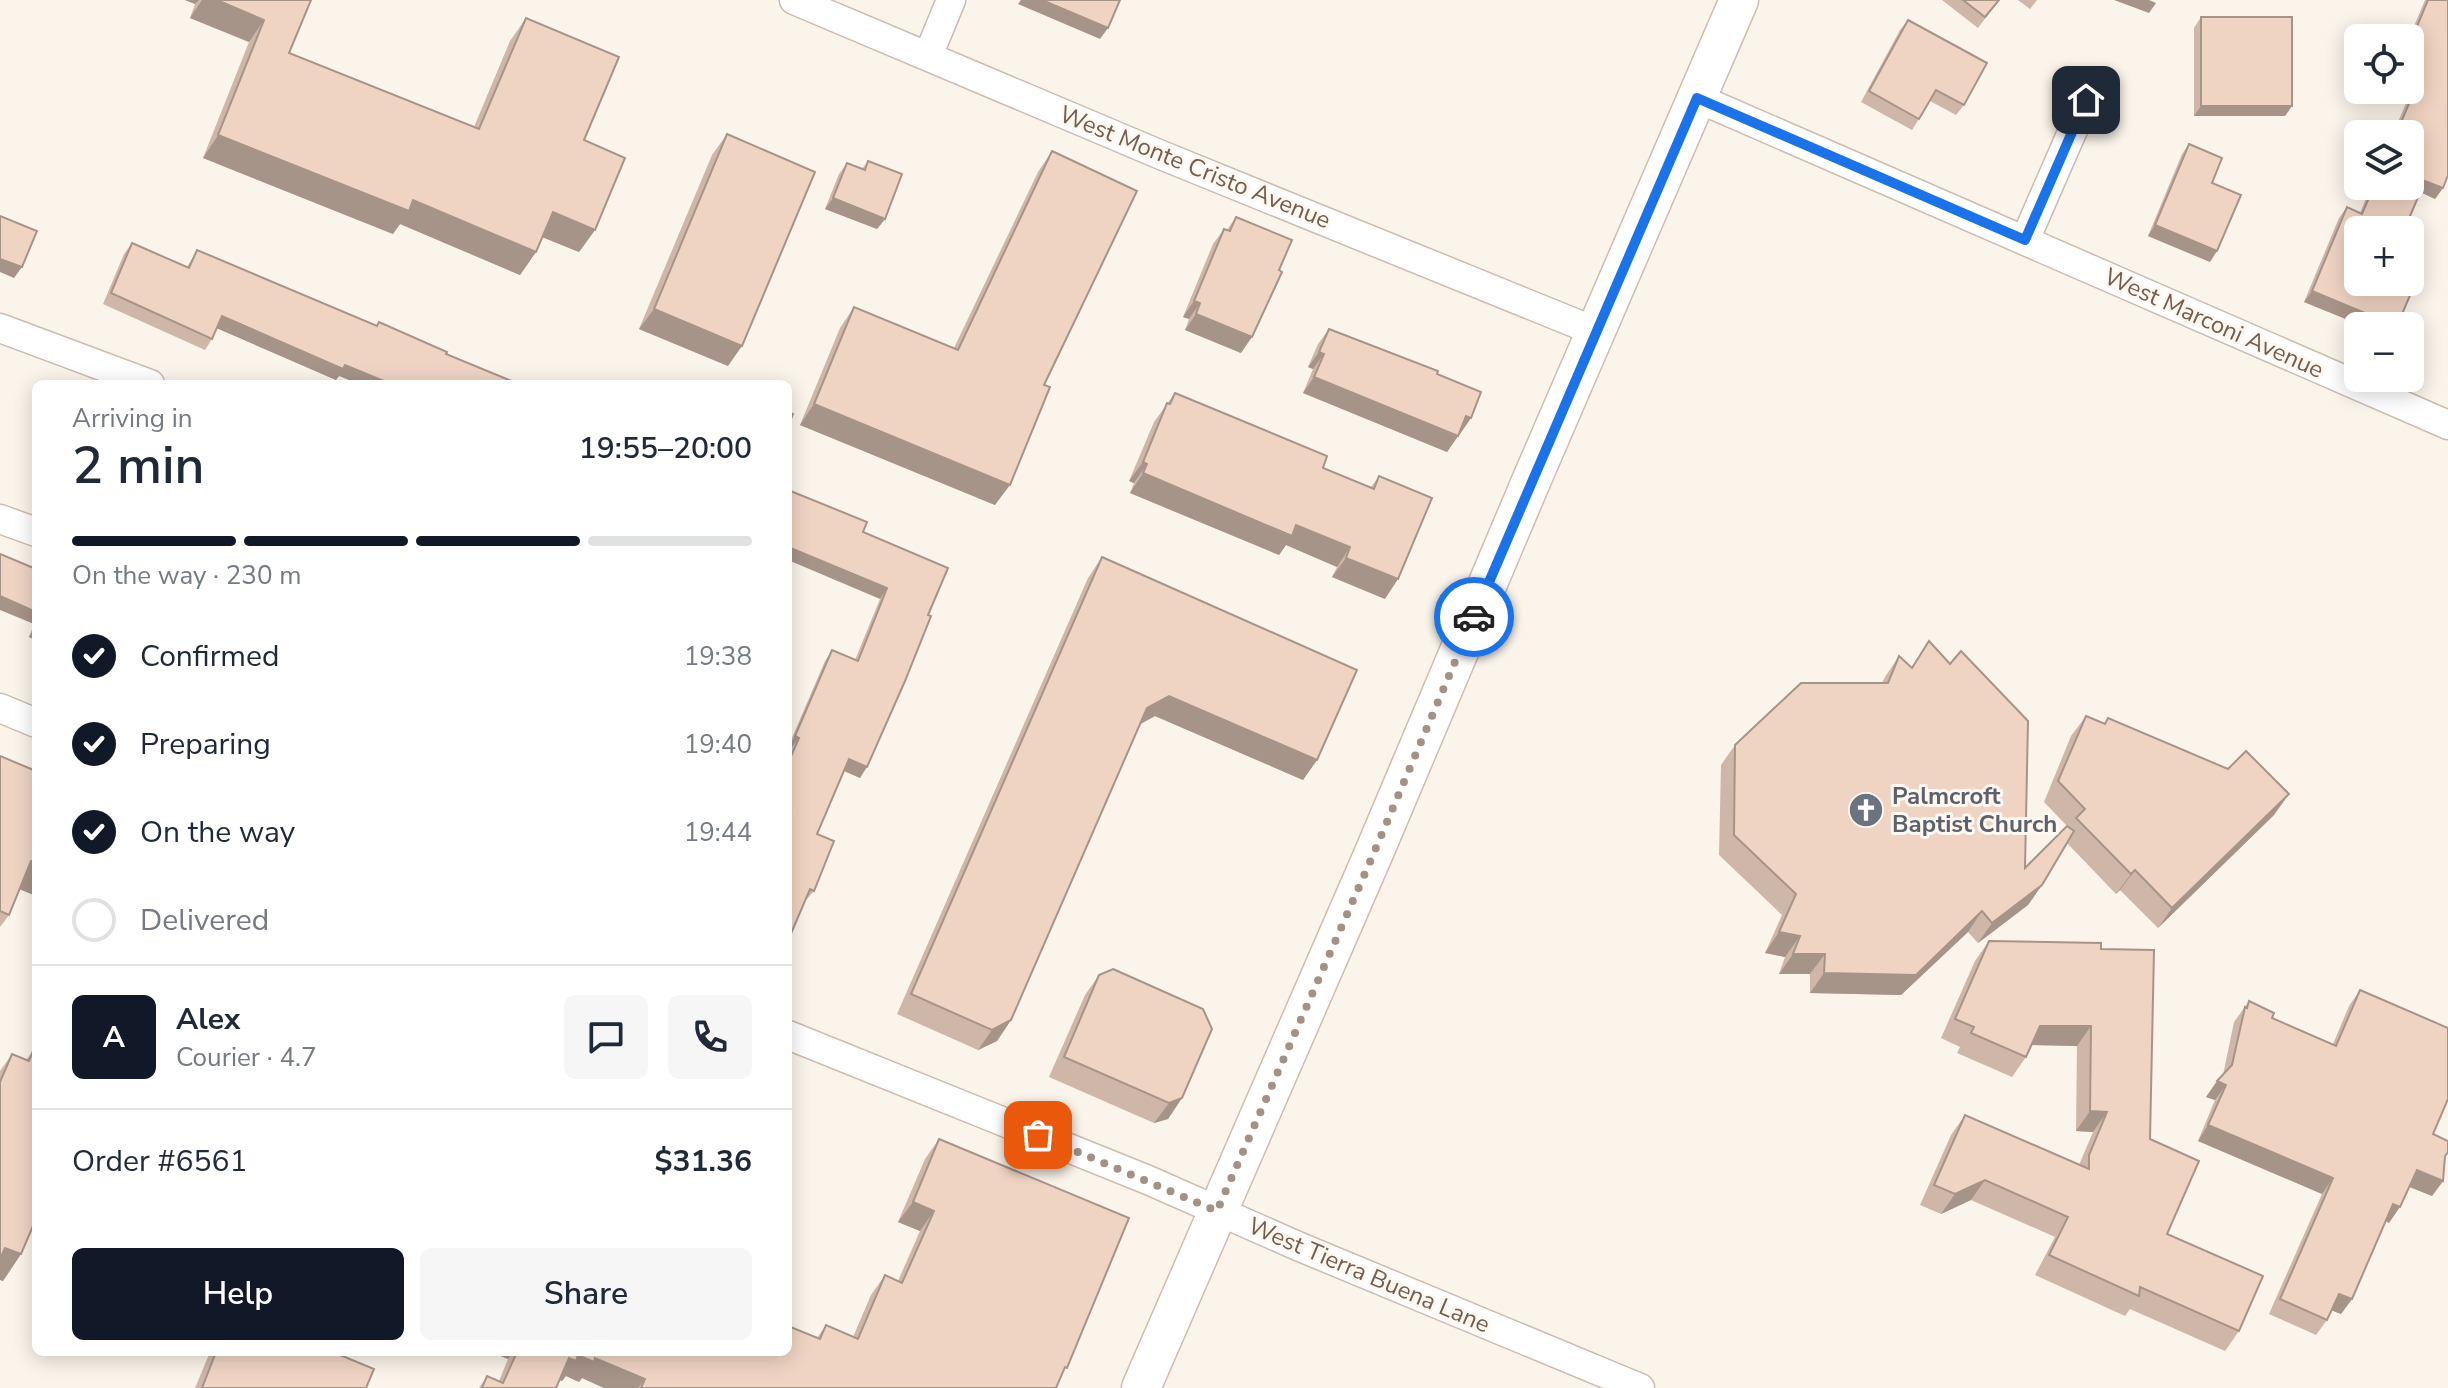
<!DOCTYPE html>
<html lang="en">
<head>
<meta charset="utf-8">
<style>
  body { margin:0; font-family:"Nunito Sans",sans-serif; background:#f6f6f7; color:#1f2937; height:100vh; display:flex; flex-direction:column; font-size:30px; white-space:nowrap }
  * { box-sizing:border-box; margin:0 }
  p { font-size:26px; color:#747a83 }
  .icon { flex:none; width:44px; height:44px; fill:none; stroke:currentColor; stroke-width:2; stroke-linecap:round; stroke-linejoin:round }
  .map { position:relative; flex:1; overflow:hidden }
  .drawer { position:absolute; left:32px; top:380px; width:760px; height:976px; display:flex; flex-direction:column; background:#fff; border-radius:12px; box-shadow:0 4px 20px #0003 }
  .drawer>* { flex:none }
  .controls { position:absolute; left:2344px; top:24px; display:grid; gap:16px }
  .controls a { display:grid; place-items:center; width:80px; height:80px; border-radius:12px; background:#fff; box-shadow:0 4px 20px #0003; font-size:40px }
  .pin { position:absolute; display:grid; place-items:center; width:68px; height:68px; color:#fff; margin:-34px; border-radius:16px; box-shadow:0 4px 12px #0006 }
  .courier { position:absolute; display:grid; place-items:center; width:80px; height:80px; margin:-40px; border:6px solid #1a73e8; border-radius:50%; background:#fff; color:#222; box-shadow:0 2px 10px #0007 }
  .overview em { font-style:normal; font-weight:600 }
  .overview div { display:flex; flex-direction:column-reverse }
  .overview { display:flex; align-items:center; justify-content:space-between; height:136px; padding:0 40px }
  h1 { font-size:52px; font-weight:600; line-height:60px }
  .bar { display:grid; grid-template-columns:repeat(4,1fr); gap:12px 8px; align-content:center; height:96px; padding:0 40px }
  .bar i { height:10px; border-radius:6px; background:#e0e1e3 }
  .bar .selected { background:#111827 }
  .bar p { grid-column:span 4 }
  .line { display:flex; align-items:center; gap:20px; padding:0 40px; border-top:2px solid #e0e1e3 }
  .line div { flex:1 }
  .round { display:grid; place-items:center; flex:none; width:84px; height:84px; border-radius:12px; background:#f6f6f7 }
  ol { padding:0 40px; list-style:none }
  li { display:flex; align-items:center; gap:24px; height:88px }
  li p { margin-inline-start:auto }
  li .icon { padding:8px; border-radius:50%; background:#111827; color:#fff; stroke-width:4 }
  li:last-child { color:#747a83 }
  li i { width:44px; height:44px; border:4px solid #e0e1e3; border-radius:50% }
  .action { display:flex; gap:16px; margin-top:auto; padding:16px 40px }
  .action a { flex:1; height:92px; border-radius:12px; background:#111827; color:#fff; font-size:32px; font-weight:600; line-height:92px; text-align:center }
  .action a+a { background:#f6f6f7; color:#1f2937 }
  .map>svg:first-child { display:block }
  .lines { fill:none; stroke-linecap:round; stroke-linejoin:round }
  .minor-casing { stroke:#cdbcb0; stroke-width:31 }
  .secondary-casing { stroke:#cfbdae; stroke-width:41 }
  .minor { stroke:#fff; stroke-width:28 }
  .secondary { stroke:#fff; stroke-width:38 }
  .wall { fill:#ceb6a9 }
  .shaded-wall { fill:#a79489 }
  .building { fill:#efd4c4; stroke:#a79489; stroke-width:2 }
  .done { stroke:#a39185; stroke-width:8; stroke-dasharray:0 14.4 }
  .route { stroke:#1a73e8; stroke-width:10 }
  .labels { text-anchor:middle; dominant-baseline:central; stroke-width:6; stroke-linejoin:round; paint-order:stroke }
  .street-label { font-size:24px; fill:#745c4f; stroke:#fef8f0 }
  .worship-label { font-size:24px; font-weight:bold; fill:#5b616d; stroke:#fef8f0; text-anchor:start }
</style>
</head>
<body>
<div class="map">
<svg width="2448" height="1388" viewBox="0 0 2448 1388">
  <rect width="100%" height="100%" fill="#fbf4ea"/>
  <g class="lines">
    <!-- minor casing -->
    <g class="minor-casing">
      <g id="minor">
        <path d="M794,0L1161,155L1597,332"/>
        <path d="M928,56L951,0"/>
        <path d="M1697,98L2448,425"/>
        <path d="M2025,240L2086,100"/>
        <path d="M0,328L150,384"/>
        <path d="M0,519L36,532"/>
        <path d="M0,708L36,723"/>
        <path d="M788,1035L1148,1180L1300,1247L1640,1388"/>
      </g>
    </g>
    <!-- secondary casing -->
    <g class="secondary-casing">
      <path id="secondary" d="M1141,1388L1373,855L1532,479L1739,0"/>
    </g>
    <!-- minor -->
    <use href="#minor" class="minor"/>
    <!-- secondary -->
    <use href="#secondary" class="secondary"/>
  </g>
  <!-- wall -->
  <g class="wall">
    <path d="M185,0H311L289,53L474,127L510,41L526,18L584,140L595,230L579,252L542,237L536,252L520,275L400,224L393,234L203,158L249,42L190,18L195,4Z"/>
    <path d="M1942,0H1999L1978,28Z"/>
    <path d="M2018,0H2037L2030,9Z"/>
    <path d="M2425,0H2448L2443,188L2435,199L2420,192L2358,230L2397,326H2363L2304,302L2339,218L2347,207L2360,213L2371,186H2410V134H2393L2408,98L2390,90H2410L2409,38Z"/>
    <path d="M2201,17L2292,106L2285,116H2194V28Z"/>
    <path d="M1908,20L1964,105L1956,115L1930,101L1912,130L1861,102L1900,30Z"/>
    <path d="M727,134L728,366L639,329L712,155Z"/>
    <path d="M2189,144L2212,183L2210,262L2148,236L2182,154Z"/>
    <path d="M1052,151L1044,385L995,505L800,425L840,328L854,307L954,348L1038,172Z"/>
    <path d="M868,161L885,219L877,229L825,209L839,174L847,163L862,169Z"/>
    <path d="M1236,217L1241,353L1185,330L1189,319L1183,317L1213,244L1224,229L1227,230Z"/>
    <path d="M132,243L187,267L197,250L376,325L379,322L447,352L339,376L336,380L217,328L212,339L205,350L103,304L124,254Z"/>
    <path d="M1329,329L1437,374L1471,418L1447,452L1303,393L1313,369L1308,367L1318,344Z"/>
    <path d="M1175,393L1323,468L1371,487L1379,476L1385,599L1332,577L1337,567L1286,545L1279,555L1130,493L1134,483L1129,481L1154,422Z"/>
    <path d="M863,532L948,568L860,778L844,771L817,834L814,891L805,901L788,939V756L791,748L788,747L825,661L832,650L855,660L880,599Z"/>
    <path d="M1102,557L1317,760L1303,780L1155,716L1140,724L1011,1020L997,1041L978,1050L897,1014L1088,578Z"/>
    <path d="M36,569V640L29,637L34,624Z"/>
    <path d="M1929,641L2025,868L2069,828L2044,802L2071,736L2086,716L2104,723L2108,718L2274,815L2158,928L2120,890L2116,894L2067,843L2042,885L2028,905L1978,943L1968,932L1901,995L1810,993V974H1779L1785,957L1765,953L1782,915L1719,855L1721,765L1735,745L1882,683L1885,677L1899,656L1911,668Z"/>
    <path d="M0,756L36,771V896L20,889L9,915L0,927Z"/>
    <path d="M1989,941L2101,949L2150,1139L2167,1234L2239,1331L2225,1351L2130,1309L2125,1316L2035,1275L2055,1237L1971,1200L1941,1214L1920,1205L1951,1135L1965,1115L2079,1165L2093,1132L2076,1131L2077,1046L2031,1045L2026,1057L2012,1077L1957,1053L1960,1047L1941,1038L1975,961Z"/>
    <path d="M1099,975L1182,1098L1168,1119L1154,1123L1049,1077L1085,995Z"/>
    <path d="M2360,990L2433,1134L2444,1160L2443,1181L2432,1196L2410,1187L2389,1223L2386,1221L2352,1299L2341,1314L2331,1310L2327,1320L2316,1335L2269,1314L2322,1194L2198,1141L2215,1100L2206,1097L2223,1075L2234,1022L2249,1001L2272,1018L2333,1044L2349,1006Z"/>
    <path d="M33,1051L21,1254L3,1281L0,1280V1071L12,1054L26,1060Z"/>
    <path d="M939,1139L1060,1378L1056,1388H604L582,1378L579,1382L566,1376L562,1381L559,1380L556,1388H479L487,1376L499,1381L508,1359L491,1352H788L817,1338L826,1325L853,1337L871,1295L885,1275L898,1281L920,1231L898,1222L925,1159Z"/>
    <path d="M210,1352H333L366,1388H195Z"/>
  </g>
  <!-- shaded-wall -->
  <g class="shaded-wall">
    <path d="M185,0H199L195,4Z"/>
    <path d="M202,0H217L264,20L249,42L190,18Z"/>
    <path d="M1021,0H1042L1108,28L1100,39L1018,4Z"/>
    <path d="M2114,0H2149L2156,3L2149,13Z"/>
    <path d="M2410,85L2416,87L2408,98L2390,90H2410Z"/>
    <path d="M2201,106H2292L2285,116H2194Z"/>
    <path d="M218,135L413,200L536,252L520,275L400,224L393,234L203,158Z"/>
    <path d="M2425,181L2443,188L2435,199L2418,191Z"/>
    <path d="M833,198L885,219L877,229L825,209Z"/>
    <path d="M553,212L595,230L579,252L537,235Z"/>
    <path d="M2155,225L2217,251L2210,262L2148,236Z"/>
    <path d="M0,259L22,267L14,278L0,272Z"/>
    <path d="M2312,291L2396,326H2363L2304,302Z"/>
    <path d="M1194,301L1200,303L1189,319L1183,317Z"/>
    <path d="M654,309L742,346L728,366L639,329Z"/>
    <path d="M1196,314L1252,337L1241,353L1185,330Z"/>
    <path d="M222,316L345,365L391,384H359L339,376L336,380L214,327Z"/>
    <path d="M1319,352L1324,354L1313,369L1308,367Z"/>
    <path d="M1314,377L1458,436L1447,452L1303,393Z"/>
    <path d="M814,404L1010,485L995,505L800,425Z"/>
    <path d="M1466,416L1471,418L1460,434L1455,432Z"/>
    <path d="M1143,462L1147,464L1134,483L1129,481Z"/>
    <path d="M1143,473L1296,525L1350,547L1337,567L1286,545L1279,555L1130,493Z"/>
    <path d="M788,547L887,588L880,599L788,560Z"/>
    <path d="M1346,558L1398,579L1385,599L1332,577Z"/>
    <path d="M0,596L36,612V621L34,624L0,610Z"/>
    <path d="M36,626V640L29,637Z"/>
    <path d="M1169,696L1317,760L1303,780L1155,716L1133,728L1147,708Z"/>
    <path d="M795,736L799,738L791,748L788,747Z"/>
    <path d="M849,759L867,767L860,778L842,770Z"/>
    <path d="M2289,794L2274,815L2158,928L2172,908Z"/>
    <path d="M31,861L36,863V896L14,887Z"/>
    <path d="M2135,870L2120,890L2116,894L2131,874Z"/>
    <path d="M2042,885L2028,905L1978,943L1992,923Z"/>
    <path d="M1982,911L1968,932L1901,995L1810,993L1824,973Z"/>
    <path d="M1779,932L1800,936L1785,957L1765,953Z"/>
    <path d="M1793,954H1825L1810,974H1779Z"/>
    <path d="M1011,1020L997,1041L978,1050L992,1030Z"/>
    <path d="M2040,1026H2091L2077,1046L2026,1045Z"/>
    <path d="M2217,1081L2226,1085L2215,1100L2206,1097Z"/>
    <path d="M1182,1098L1168,1119L1154,1123L1169,1103Z"/>
    <path d="M2090,1111L2107,1112L2093,1132L2076,1131Z"/>
    <path d="M2208,1125L2333,1178L2322,1194L2198,1141Z"/>
    <path d="M2417,1170L2443,1181L2432,1196L2407,1186Z"/>
    <path d="M1985,1180L1971,1200L1941,1214L1955,1194Z"/>
    <path d="M913,1202L934,1211L920,1231L898,1222Z"/>
    <path d="M2393,1204L2400,1207L2389,1223L2382,1219Z"/>
    <path d="M5,1248L21,1254L3,1281L0,1280V1255Z"/>
    <path d="M2339,1294L2352,1299L2341,1314L2328,1309Z"/>
    <path d="M491,1352H513L508,1359Z"/>
    <path d="M578,1355L595,1358L645,1379L638,1388H604L582,1378L579,1382L566,1376L562,1381L555,1378L569,1358Z"/>
  </g>
  <!-- building -->
  <g class="building">
    <path d="M217,0H311L289,53L479,129L526,18L619,57L584,140L625,158L595,230L553,212L536,252L413,200L409,211L218,135L264,20Z"/>
    <path d="M1042,0H1120L1108,28Z"/>
    <path d="M1963,0H1999L1985,17Z"/>
    <path d="M2428,0H2448V175L2443,188L2425,181L2404,230H2358V282H2385L2411,293L2397,326H2396L2312,291L2347,207L2362,214L2374,186H2410V134H2396L2416,87L2410,85V43Z"/>
    <rect x="2201" y="17" width="91" height="89"/>
    <path d="M1908,20L1987,63L1964,105L1936,90L1919,119L1869,91Z"/>
    <path d="M727,134L815,172L742,346L654,309Z"/>
    <path d="M2189,144L2222,158L2212,183L2241,195L2217,251L2155,225Z"/>
    <path d="M1052,151L1137,191L1044,385L1050,387L1010,485L814,404L854,307L958,350Z"/>
    <path d="M868,161L902,174L885,219L833,198L847,163L865,170Z"/>
    <path d="M0,216L37,231L22,267L0,259Z"/>
    <path d="M1236,217L1292,240L1279,270L1282,272L1252,337L1196,314L1200,303L1194,301L1224,229L1230,231Z"/>
    <path d="M132,243L189,268L197,250L377,326L379,322L447,352L446,354L519,384H391L345,365L343,369L222,316L212,339L111,293Z"/>
    <path d="M1329,329L1438,371L1437,374L1481,392L1471,418L1466,416L1458,436L1314,377L1324,354L1319,352Z"/>
    <path d="M1175,393L1327,456L1323,468L1374,489L1379,476L1432,498L1398,579L1346,558L1350,547L1296,525L1292,536L1143,473L1147,464L1143,462L1167,403L1170,404Z"/>
    <path d="M788,412L793,414L788,426Z"/>
    <path d="M788,490L867,522L863,532L948,568L928,615L931,616L905,681L867,767L849,759L817,834L834,841L814,891L810,889L790,936L788,935V817L791,811L788,810V763L799,738L795,736L832,650L858,661L887,588L788,547Z"/>
    <path d="M0,554L36,569V612L0,596Z"/>
    <path d="M1102,557L1357,670L1317,760L1169,696L1147,708L1011,1020L992,1030L911,994Z"/>
    <path d="M1929,641L1950,664L1961,651L2028,721L2025,868L2067,826L2074,831L2042,885L1992,923L1982,911L1916,975L1824,973L1825,954H1793L1800,936L1779,932L1796,894L1734,835L1735,745L1801,683H1888L1899,656L1912,668Z"/>
    <path d="M2086,716L2105,724L2108,718L2228,769L2246,751L2289,794L2172,908L2135,870L2131,874L2076,818L2085,809L2058,781Z"/>
    <path d="M0,756L36,771V863L31,861L9,915L0,911Z"/>
    <path d="M1989,941L2101,943V949L2154,950L2150,1139L2199,1161L2167,1234L2263,1276L2239,1331L2140,1287L2139,1296L2049,1255L2068,1217L1985,1180L1955,1194L1934,1185L1965,1115L2089,1169V1155L2107,1112L2090,1111L2091,1026H2040L2026,1057L1971,1033L1974,1027L1955,1019Z"/>
    <path d="M1113,969L1203,1009L1212,1029L1182,1098L1169,1103L1064,1057L1099,975Z"/>
    <path d="M2360,990L2448,1028V1099L2433,1134L2448,1141V1152L2445,1156L2443,1181L2417,1170L2400,1207L2393,1204L2352,1299L2339,1294L2327,1320L2280,1299L2333,1178L2208,1125L2226,1085L2217,1081L2232,1065L2245,1007L2247,1008L2249,1001L2274,1013L2272,1018L2336,1046Z"/>
    <path d="M33,1051L36,1053V1219L21,1254L5,1248L0,1259V1082L12,1054L29,1061Z"/>
    <path d="M939,1139L1129,1218L1067,1368L1065,1367L1056,1388H641L645,1379L595,1358L594,1362L578,1355L576,1361L569,1358L556,1388H482L487,1376L503,1383L517,1352H788V1326L820,1339L826,1325L858,1339L885,1275L902,1283L934,1211L913,1202Z"/>
    <path d="M216,1352H333L374,1369L366,1388H202Z"/>
  </g>
  <g class="lines">
    <!-- done -->
    <path class="done" d="M1038,1135L1217,1211L1373,855L1474,617"/>
    <!-- route -->
    <path class="route" d="M1474,617L1697,98L2025,240L2086,100"/>
  </g>
  <!-- icons -->
  <defs>
    <g id="church-disc" transform="scale(1.8)"><circle r="9.5" fill="#6b7280" stroke="#fef8f0"/><path d="M-1.2-6h2.4v3.5h3.3v2.4h-3.3V6h-2.4V-.1h-3.3v-2.4h3.3Z" fill="#fff"/></g>
  </defs>
  <g fill-rule="evenodd">
    <use href="#church-disc" x="1866" y="810"/>
  </g>
  <g class="labels">
    <!-- street labels -->
    <g class="street-label">
      <text transform="translate(1195 167) rotate(22)">West Monte Cristo Avenue</text>
      <text transform="translate(2214 323) rotate(24)">West Marconi Avenue</text>
      <text transform="translate(1369 1275) rotate(23)">West Tierra Buena Lane</text>
    </g>
    <!-- worship labels -->
    <g class="worship-label">
      <text x="1892" y="796">Palmcroft<tspan x="1892" dy="28">Baptist Church</tspan></text>
    </g>
  </g>
</svg>
<div class="controls">
<a><svg class="icon" aria-label="locate" viewBox="0 0 24 24"><circle cx="12" cy="12" r="6"/><path d="M12 2v4M12 18v4M2 12h4M18 12h4"/></svg></a>
<a><svg class="icon" aria-label="layers" viewBox="0 0 24 24"><path d="M12 4l9 5-9 5-9-5zM3 14l9 5 9-5"/></svg></a>
<a>+</a>
<a>−</a>
</div>
<div class="pin" style="left:1038px;top:1135px;background:#ea580c"><svg class="icon" aria-label="bag" viewBox="0 0 24 24"><path d="M5 8h14l-1 12H6zM9 8a3 3 0 0 1 6 0"/></svg></div>
<div class="pin" style="left:2086px;top:100px;background:#1f2937"><svg class="icon" aria-label="home" viewBox="0 0 24 24"><path d="M3 11l9-7 9 7M6 9v11h12V9"/></svg></div>
<div class="courier" style="left:1474px;top:617px"><svg class="icon" aria-label="car" viewBox="0 0 24 24"><path d="M5 17H2v-5l4-1 3-4h7l3 4 3 1v5h-3M9 17h6M6 11h13"/><circle cx="7" cy="17" r="2"/><circle cx="17" cy="17" r="2"/></svg></div>
<section class="drawer">
<div class="overview"><div><h1>2 min</h1><p>Arriving in</p></div><em>19:55–20:00</em></div>
<div class="bar"><i class="selected"></i><i class="selected"></i><i class="selected"></i><i></i><p>On the way · 230 m</p></div>
<ol>
<li><svg class="icon" aria-label="check" viewBox="0 0 24 24"><path d="M5 12l5 5 9-10"/></svg>Confirmed<p>19:38</p></li>
<li><svg class="icon" aria-label="check" viewBox="0 0 24 24"><path d="M5 12l5 5 9-10"/></svg>Preparing<p>19:40</p></li>
<li><svg class="icon" aria-label="check" viewBox="0 0 24 24"><path d="M5 12l5 5 9-10"/></svg>On the way<p>19:44</p></li>
<li><i></i>Delivered</li>
</ol>
<div class="line" style="height:144px"><b class="round" style="background:#111827;color:#fff">A</b><div><b>Alex</b><p>Courier · 4.7</p></div><a class="round"><svg class="icon" aria-label="chat" viewBox="0 0 24 24"><path d="M4 5h16v11H9l-5 4z"/></svg></a><a class="round"><svg class="icon" aria-label="phone" viewBox="0 0 24 24"><path d="M5 4h4l2 5-3 2q2 4 5 5l2-3 5 2v4C11 20 4 13 5 4z"/></svg></a></div>
<div class="line" style="height:104px"><div>Order #6561</div><b>$31.36</b></div>
<div class="action"><a>Help</a><a>Share</a></div>
</section>
</div>
</body>
</html>
